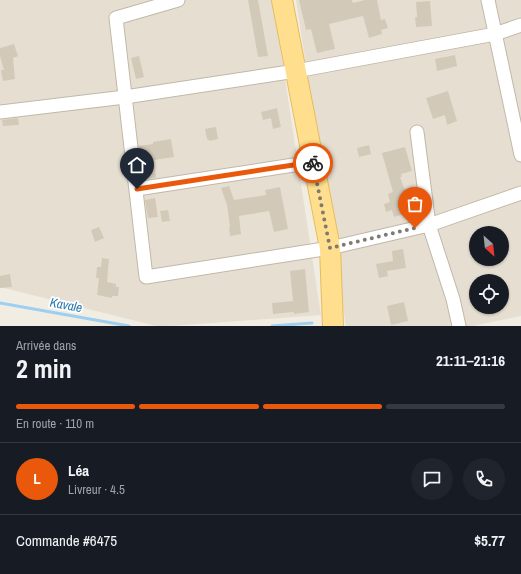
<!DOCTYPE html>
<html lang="fr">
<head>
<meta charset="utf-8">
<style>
  body { margin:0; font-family:"Archivo Narrow",sans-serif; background:#20242c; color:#f1f3f6; height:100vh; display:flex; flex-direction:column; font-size:15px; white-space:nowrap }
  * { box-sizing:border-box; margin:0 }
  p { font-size:13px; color:#9ea1a6 }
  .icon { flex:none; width:22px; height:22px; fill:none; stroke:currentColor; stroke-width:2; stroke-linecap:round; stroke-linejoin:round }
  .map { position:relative; height:326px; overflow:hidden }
  .side { display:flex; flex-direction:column; background:#171b24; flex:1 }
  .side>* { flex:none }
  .needle { width:26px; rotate:153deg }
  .buttons { position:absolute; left:469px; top:226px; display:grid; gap:8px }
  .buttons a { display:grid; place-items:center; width:40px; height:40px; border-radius:50%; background:#171b24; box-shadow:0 1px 3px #0004; font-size:20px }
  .pin { position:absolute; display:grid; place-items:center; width:34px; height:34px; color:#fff; margin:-41px -17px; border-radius:50% 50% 50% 0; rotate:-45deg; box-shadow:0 0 4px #0007 }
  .pin .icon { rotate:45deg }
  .courier { position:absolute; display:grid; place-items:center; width:40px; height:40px; margin:-20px; border:3px solid #ea580c; border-radius:50%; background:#fff; color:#222; box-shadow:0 1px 5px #0007 }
  .summary em { font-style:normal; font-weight:800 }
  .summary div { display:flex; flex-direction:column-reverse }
  .summary { display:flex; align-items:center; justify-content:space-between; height:68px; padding:0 16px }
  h1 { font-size:26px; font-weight:800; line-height:30px }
  .bar { display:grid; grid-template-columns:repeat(4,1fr); gap:6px 4px; align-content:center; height:48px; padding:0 16px }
  .bar i { height:5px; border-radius:3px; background:#363941 }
  .bar .active { background:#ea580c }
  .bar p { grid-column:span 4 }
  .line { display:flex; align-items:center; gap:10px; padding:0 16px; border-top:1px solid #363941 }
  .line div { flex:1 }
  .round { display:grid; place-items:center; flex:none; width:42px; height:42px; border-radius:21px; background:#20242c }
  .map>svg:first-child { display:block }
  .residential { fill:#e6dfd1; fill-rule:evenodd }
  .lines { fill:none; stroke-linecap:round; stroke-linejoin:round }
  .stream { stroke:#9dcff1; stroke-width:3 }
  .building { fill:#d3c9b8 }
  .street-casing { stroke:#c0b8a8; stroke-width:15 }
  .primary-casing { stroke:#e5bc5d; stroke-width:22 }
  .street { stroke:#fff; stroke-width:13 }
  .primary { stroke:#ffdf8e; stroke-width:20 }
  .done { stroke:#807b71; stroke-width:4; stroke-dasharray:0 7.2 }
  .route { stroke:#ea580c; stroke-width:5 }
  .labels { text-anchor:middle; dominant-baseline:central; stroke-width:3.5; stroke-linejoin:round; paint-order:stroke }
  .water-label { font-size:13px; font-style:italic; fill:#2b78b0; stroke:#fff }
</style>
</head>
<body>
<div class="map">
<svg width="521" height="326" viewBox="0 0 521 326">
  <rect width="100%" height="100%" fill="#f2ede3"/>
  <!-- residential -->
  <g class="residential">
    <path d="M0,0H273L321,315L171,326H156L0,287Z"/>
    <path d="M296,0H521V316L473,326H346ZM476,233H502V259H476ZM476,281H502V307H476Z"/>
  </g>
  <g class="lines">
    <!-- stream -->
    <g class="stream">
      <path d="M0,303L129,326"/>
      <path d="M272,326L312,323"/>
    </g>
  </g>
  <!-- building -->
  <g class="building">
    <path d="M248,0H258L268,56L258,57Z"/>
    <path d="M299,0H352L353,3L365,0H377L381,20L385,19L388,28L381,30L382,34L369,38L363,16L329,24L335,49L317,53L311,29L306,30Z"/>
    <path d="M430,1L432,26L416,27L415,17H417L416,2Z"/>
    <path d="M14,44L18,56L13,58L15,79L3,81L1,70H4L0,56V48Z"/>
    <path d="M455,55L457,66L437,71L435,59Z"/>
    <path d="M139,56L144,77L136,79L131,58Z"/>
    <path d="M448,91L457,121L447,125L445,115L433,119L426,98Z"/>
    <path d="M277,108L281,127L273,129L271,118L263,120L261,112Z"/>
    <path d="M18,118L19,125L3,126L2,120Z"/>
    <path d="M216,127L218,139L210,141L207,139L205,129Z"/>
    <path d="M171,139L174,157L154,160L156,178L147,179L145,165L142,166L139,146L153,144V142Z"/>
    <path d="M369,145L371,154L359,157L357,148Z"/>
    <path d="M405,147L412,171L401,174L402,177H400L406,193L411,192L415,206L402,210L404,214L394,217L392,210L386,212L384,204L390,202L388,194L393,192L382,153Z"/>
    <path d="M229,186L234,200L266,195L265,190L280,187L288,229L274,232L269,211L239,216L241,234L230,236L229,227H230L227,205L221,188Z"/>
    <path d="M155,198L158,217L148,218L145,200Z"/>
    <path d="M168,210L170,221L162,222L160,211Z"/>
    <path d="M99,227L104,238L95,242L91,230Z"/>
    <path d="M403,249L406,268L387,271L388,276L379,278L376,264L393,261L392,251Z"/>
    <path d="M102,258L109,259L107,282L116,284V287H119L118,296H112V298L97,295L99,278H96L97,267H101Z"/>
    <path d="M305,269L309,312L294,314V312L273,314L272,303L293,301L290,271Z"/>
    <path d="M10,274L12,287L0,288V276Z"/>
    <path d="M404,302L408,321L391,325L387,306Z"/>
  </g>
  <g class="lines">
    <!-- street casing -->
    <g class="street-casing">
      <g id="street">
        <path d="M178,0L116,18L146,277L330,248L429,225L521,193"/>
        <path d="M488,0L521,155"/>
        <path d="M0,112L125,97L296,71L495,34L521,25"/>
        <path d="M417,132L429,225L453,299L459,326"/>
        <path d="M137,189L313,162"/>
      </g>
    </g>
    <!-- primary casing -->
    <g class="primary-casing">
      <path id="primary" d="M282,0L330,248L333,326"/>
    </g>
    <!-- street -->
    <use href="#street" class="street"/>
    <!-- primary -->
    <use href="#primary" class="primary"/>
  </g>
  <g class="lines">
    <!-- done -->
    <path class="done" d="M313,163L330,248L415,228"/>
    <!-- route -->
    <path class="route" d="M137,189L313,162V163"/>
  </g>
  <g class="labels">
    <!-- water labels -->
    <g class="water-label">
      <text transform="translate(66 305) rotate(10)">Kavale</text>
    </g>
  </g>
</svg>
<div class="buttons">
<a><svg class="needle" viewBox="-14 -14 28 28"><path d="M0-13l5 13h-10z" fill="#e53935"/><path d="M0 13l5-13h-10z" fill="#9ea1a6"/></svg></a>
<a><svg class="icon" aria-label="locate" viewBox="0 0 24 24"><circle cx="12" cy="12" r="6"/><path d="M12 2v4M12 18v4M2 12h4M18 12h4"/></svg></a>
</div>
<div class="pin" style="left:415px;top:228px;background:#ea580c"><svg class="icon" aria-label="bag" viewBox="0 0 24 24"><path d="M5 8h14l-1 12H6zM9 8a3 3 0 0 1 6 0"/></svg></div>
<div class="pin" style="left:137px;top:189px;background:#1f2937"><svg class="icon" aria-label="home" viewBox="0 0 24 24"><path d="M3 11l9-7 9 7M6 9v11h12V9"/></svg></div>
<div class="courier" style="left:313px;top:163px"><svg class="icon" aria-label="bike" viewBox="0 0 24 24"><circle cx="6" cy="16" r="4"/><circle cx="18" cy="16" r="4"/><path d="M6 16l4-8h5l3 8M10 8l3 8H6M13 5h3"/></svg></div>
</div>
<section class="side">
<div class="summary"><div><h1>2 min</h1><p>Arrivée dans</p></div><em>21:11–21:16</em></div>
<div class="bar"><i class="active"></i><i class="active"></i><i class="active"></i><i></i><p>En route · 110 m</p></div>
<div class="line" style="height:72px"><b class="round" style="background:#ea580c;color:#fff">L</b><div><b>Léa</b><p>Livreur · 4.5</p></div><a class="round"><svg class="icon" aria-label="chat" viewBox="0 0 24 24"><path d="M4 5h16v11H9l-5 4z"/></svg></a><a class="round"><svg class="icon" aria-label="phone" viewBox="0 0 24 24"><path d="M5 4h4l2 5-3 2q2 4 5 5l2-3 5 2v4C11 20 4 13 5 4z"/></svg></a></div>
<div class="line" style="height:52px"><div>Commande #6475</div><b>$5.77</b></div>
</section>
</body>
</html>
